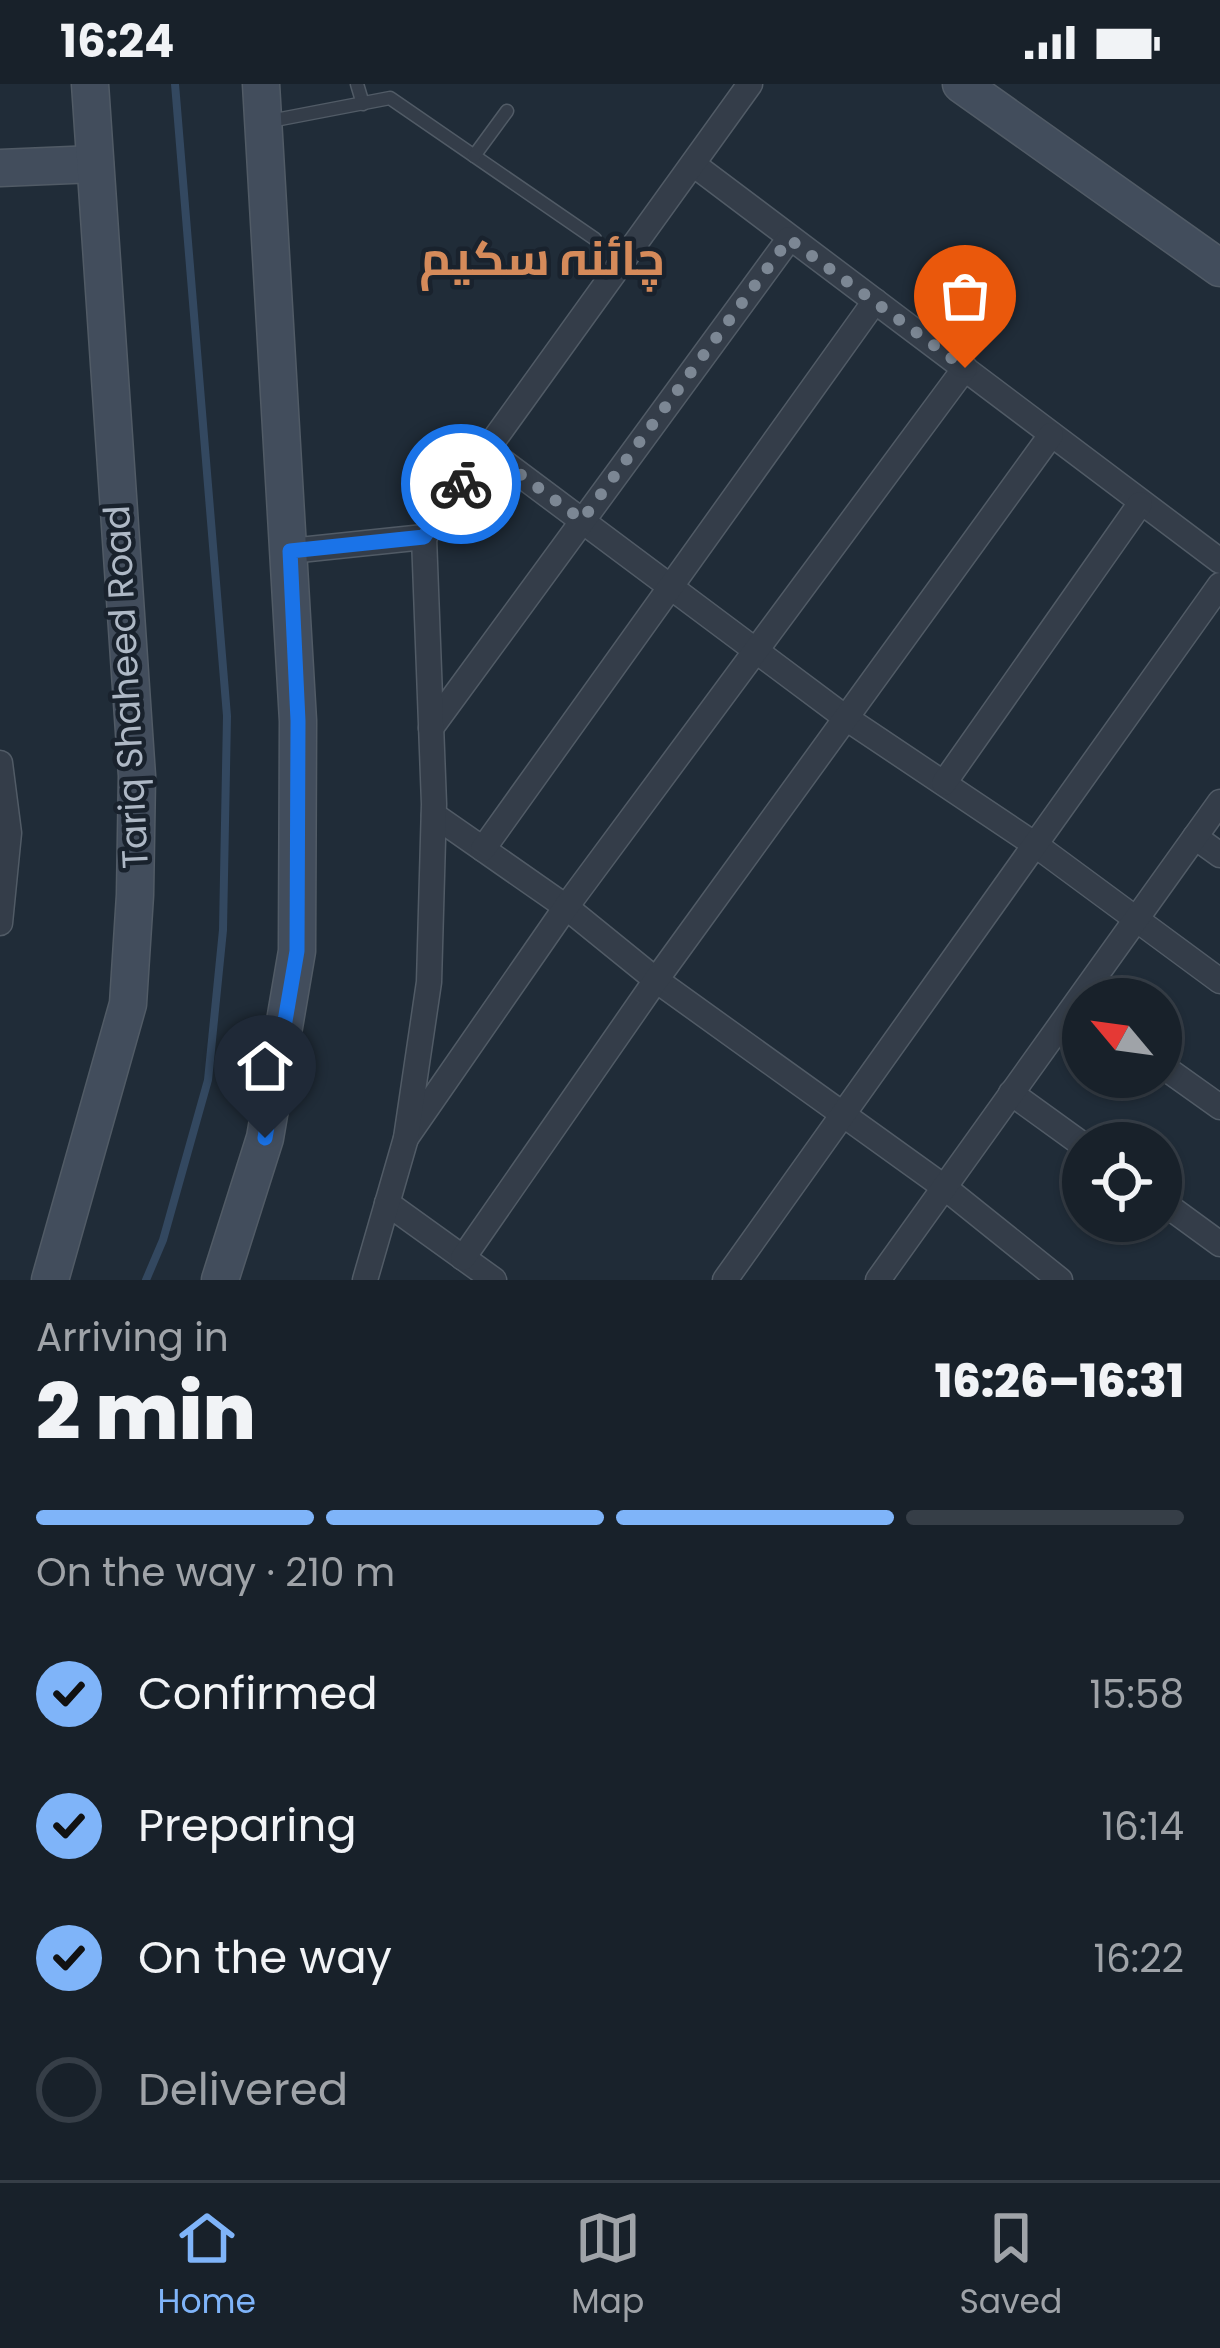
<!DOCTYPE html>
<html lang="en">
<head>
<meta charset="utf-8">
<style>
  body { margin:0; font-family:Poppins,Cairo,sans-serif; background:#252e36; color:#f1f3f6; height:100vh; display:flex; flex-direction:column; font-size:45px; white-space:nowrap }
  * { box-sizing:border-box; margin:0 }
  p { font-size:39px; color:#9fa3a8 }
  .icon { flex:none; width:66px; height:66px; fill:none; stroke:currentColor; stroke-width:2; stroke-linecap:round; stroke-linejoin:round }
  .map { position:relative; height:1196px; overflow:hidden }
  .side { display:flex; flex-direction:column; background:#18212a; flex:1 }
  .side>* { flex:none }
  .needle { width:78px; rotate:299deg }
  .tools { position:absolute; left:1062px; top:894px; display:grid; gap:24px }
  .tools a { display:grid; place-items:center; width:120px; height:120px; border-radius:50%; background:#18212a; box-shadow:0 3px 9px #0004,0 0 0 3px #363e47; font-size:60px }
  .pin { position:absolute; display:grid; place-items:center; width:102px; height:102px; color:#fff; margin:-123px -51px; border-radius:50% 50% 50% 0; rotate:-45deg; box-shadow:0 0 12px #0007 }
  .pin .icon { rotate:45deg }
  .courier { position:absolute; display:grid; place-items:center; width:120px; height:120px; margin:-60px; border:9px solid #1a73e8; border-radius:50%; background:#fff; color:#222; box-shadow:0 3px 15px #0007 }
  .summary em { font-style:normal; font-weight:800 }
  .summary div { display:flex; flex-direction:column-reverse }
  .summary { display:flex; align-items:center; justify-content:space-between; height:204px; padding:0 36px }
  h1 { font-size:78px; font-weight:800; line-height:90px }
  .bar { display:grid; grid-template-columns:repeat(4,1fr); gap:18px 12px; align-content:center; height:144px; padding:0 36px }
  .bar i { height:15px; border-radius:9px; background:#363e47 }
  .bar .selected { background:#7fb4f9 }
  .bar p { grid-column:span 4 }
  ol { padding:0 36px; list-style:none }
  li { display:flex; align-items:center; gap:36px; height:132px }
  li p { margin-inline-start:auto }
  li .icon { padding:12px; border-radius:50%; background:#7fb4f9; color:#111; stroke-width:4 }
  li:last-child { color:#9fa3a8 }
  li i { width:66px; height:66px; border:6px solid #363e47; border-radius:50% }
  .status { display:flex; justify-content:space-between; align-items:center; height:84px; padding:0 60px; background:#18212a; direction:ltr }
  .status svg { height:33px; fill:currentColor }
  .tab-bar { display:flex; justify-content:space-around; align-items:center; height:168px; border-top:3px solid #363e47; background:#18212a; font-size:33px; color:#9fa3a8 }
  .tab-bar a { display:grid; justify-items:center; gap:6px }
  .tab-bar .selected { color:#7fb4f9 }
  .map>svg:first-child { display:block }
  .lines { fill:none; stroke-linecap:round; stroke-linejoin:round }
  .stream { stroke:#334860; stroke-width:8 }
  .lane-casing { stroke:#515b66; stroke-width:15 }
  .street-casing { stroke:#515b66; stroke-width:27 }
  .secondary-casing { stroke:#515b66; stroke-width:39 }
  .lane { stroke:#343d49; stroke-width:12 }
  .street { stroke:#343d49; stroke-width:24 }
  .secondary { stroke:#424d5c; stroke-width:36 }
  .done { stroke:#7c8794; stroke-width:12; stroke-dasharray:0 21.6 }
  .route { stroke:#1a73e8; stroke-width:15 }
  .labels { text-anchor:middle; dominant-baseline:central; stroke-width:9; stroke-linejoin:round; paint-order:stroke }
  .street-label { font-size:36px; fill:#aeb8c5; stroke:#19222d }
  .district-label { font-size:48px; font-weight:bold; fill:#d58a5a; stroke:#19222d }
</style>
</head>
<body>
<div class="status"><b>16:24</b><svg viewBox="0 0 49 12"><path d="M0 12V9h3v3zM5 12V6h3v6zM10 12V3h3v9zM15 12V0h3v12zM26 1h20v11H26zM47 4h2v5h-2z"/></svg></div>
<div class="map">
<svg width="1220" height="1196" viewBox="0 0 1220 1196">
  <rect width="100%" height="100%" fill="#202c38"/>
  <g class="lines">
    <!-- stream -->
    <path class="stream" d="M146,1196L163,1156L208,996L223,846L227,632L175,0"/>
    <!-- lane casing -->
    <g class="lane-casing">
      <g id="lane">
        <path d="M357,0L363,20"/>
        <path d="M270,37L390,14L595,155"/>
        <path d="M474,72L507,27"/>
      </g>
    </g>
    <!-- street casing -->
    <g class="street-casing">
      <g id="street">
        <path d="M693,80L1220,477"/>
        <path d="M486,365L846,634L1037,762L1220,897"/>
        <path d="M290,467L424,453L750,0"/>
        <path d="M431,644L789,155"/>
        <path d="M0,679L9,749L0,839"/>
        <path d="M944,699L1140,420"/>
        <path d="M434,731L566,823L656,896L944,1103L1060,1196"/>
        <path d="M1195,753L1220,771"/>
        <path d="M483,765L875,217"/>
        <path d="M1161,981L1220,1023"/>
        <path d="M1011,1009L1083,1061"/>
        <path d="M406,1054L566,823L965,284"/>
        <path d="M1161,1117L1220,1160"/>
        <path d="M387,1119L494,1196"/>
        <path d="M463,1174L656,896L1051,351"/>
        <path d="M365,1196L406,1054L429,898L434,720L424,453"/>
        <path d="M725,1196L1220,501"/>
        <path d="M878,1196L1220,718"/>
      </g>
    </g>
    <!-- secondary casing -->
    <g class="secondary-casing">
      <g id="secondary">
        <path d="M961,0L1220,184"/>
        <path d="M0,84L95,80"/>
        <path d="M50,1196L128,920L135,811L137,692L90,0"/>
        <path d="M220,1196L265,1054L297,867L298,637L261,0"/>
      </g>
    </g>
    <!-- lane -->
    <use href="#lane" class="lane"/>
    <!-- street -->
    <use href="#street" class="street"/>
    <!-- secondary -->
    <use href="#secondary" class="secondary"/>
  </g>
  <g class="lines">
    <!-- done -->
    <path class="done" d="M461,400L486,365L582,436L789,155L965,284"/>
    <!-- route -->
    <path class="route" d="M265,1054L297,867L298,637L290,467L424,453L461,400"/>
  </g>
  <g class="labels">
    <!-- street labels -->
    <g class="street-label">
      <text transform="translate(126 603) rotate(-93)">Tariq Shaheed Road</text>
    </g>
    <!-- district labels -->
    <g class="district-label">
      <text x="542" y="174">چائنہ سکیم</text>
    </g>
  </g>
</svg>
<div class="tools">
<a><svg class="needle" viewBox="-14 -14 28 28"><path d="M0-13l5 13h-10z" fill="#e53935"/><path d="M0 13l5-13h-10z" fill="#9fa3a8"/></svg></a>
<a><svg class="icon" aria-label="locate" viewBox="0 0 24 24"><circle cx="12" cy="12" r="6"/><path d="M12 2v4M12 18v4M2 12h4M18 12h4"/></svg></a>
</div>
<div class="pin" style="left:965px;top:284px;background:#ea580c"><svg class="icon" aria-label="bag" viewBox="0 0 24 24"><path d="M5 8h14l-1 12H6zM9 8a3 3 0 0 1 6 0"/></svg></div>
<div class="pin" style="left:265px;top:1054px;background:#1f2937"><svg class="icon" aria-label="home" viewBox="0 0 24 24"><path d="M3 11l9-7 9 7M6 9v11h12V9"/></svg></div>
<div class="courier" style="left:461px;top:400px"><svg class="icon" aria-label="bike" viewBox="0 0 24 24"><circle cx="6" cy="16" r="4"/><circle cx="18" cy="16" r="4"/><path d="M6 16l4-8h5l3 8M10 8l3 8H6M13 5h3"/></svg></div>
</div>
<section class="side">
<div class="summary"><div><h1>2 min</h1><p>Arriving in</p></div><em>16:26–16:31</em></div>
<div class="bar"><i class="selected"></i><i class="selected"></i><i class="selected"></i><i></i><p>On the way · 210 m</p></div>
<ol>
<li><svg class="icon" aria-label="check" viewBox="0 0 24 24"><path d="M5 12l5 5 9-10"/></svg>Confirmed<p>15:58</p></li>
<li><svg class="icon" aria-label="check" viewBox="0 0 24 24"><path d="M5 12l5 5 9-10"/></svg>Preparing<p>16:14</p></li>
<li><svg class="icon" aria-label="check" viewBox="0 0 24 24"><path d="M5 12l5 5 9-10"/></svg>On the way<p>16:22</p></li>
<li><i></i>Delivered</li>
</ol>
</section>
<nav class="tab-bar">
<a class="selected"><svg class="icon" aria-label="home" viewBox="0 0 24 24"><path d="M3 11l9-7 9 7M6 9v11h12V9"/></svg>Home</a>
<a><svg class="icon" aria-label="map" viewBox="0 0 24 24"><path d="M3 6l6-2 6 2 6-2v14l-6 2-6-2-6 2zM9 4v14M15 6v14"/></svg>Map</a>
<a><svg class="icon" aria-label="saved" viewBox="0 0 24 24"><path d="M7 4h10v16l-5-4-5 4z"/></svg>Saved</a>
</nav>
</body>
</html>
